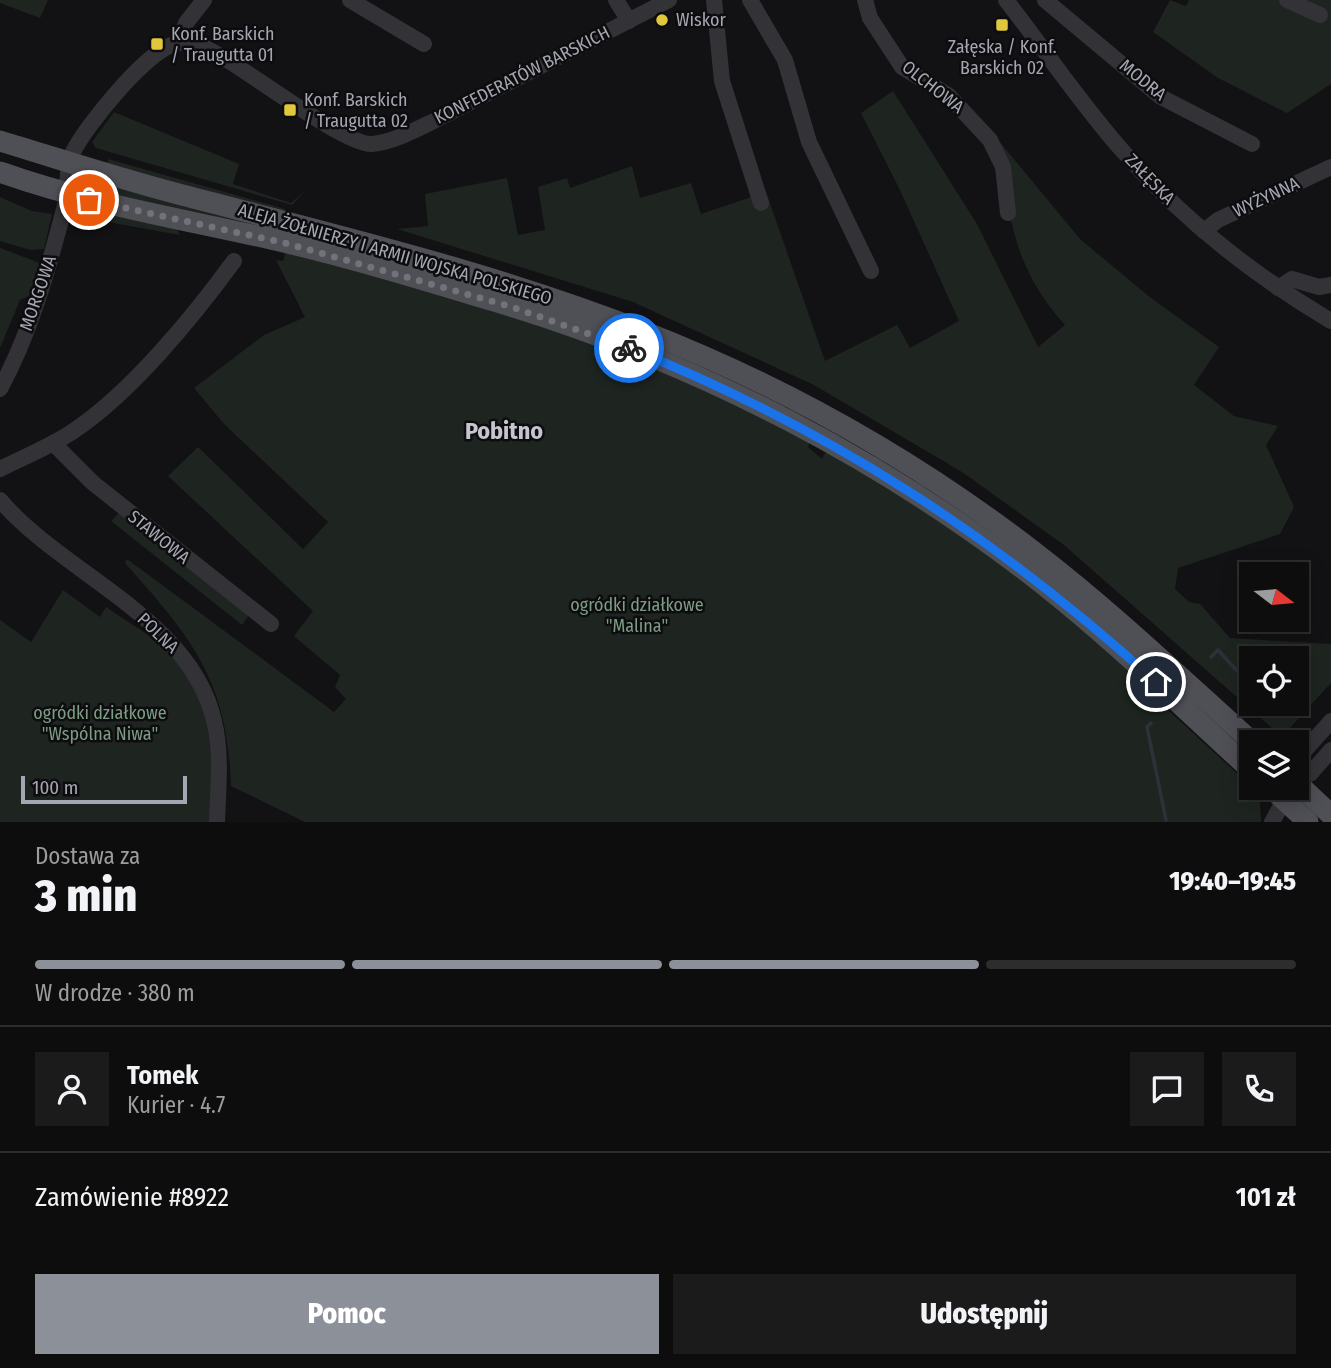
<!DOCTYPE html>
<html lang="pl">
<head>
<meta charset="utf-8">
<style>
  body { margin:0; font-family:"Fira Sans Condensed",sans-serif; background:#1c1b1c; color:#f1f3f6; height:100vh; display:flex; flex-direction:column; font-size:26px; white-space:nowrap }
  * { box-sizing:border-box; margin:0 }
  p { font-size:23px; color:#9b9c9e }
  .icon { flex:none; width:38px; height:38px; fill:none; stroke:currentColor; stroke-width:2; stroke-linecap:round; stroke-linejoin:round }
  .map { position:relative; height:822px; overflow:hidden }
  .sheet { display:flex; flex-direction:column; background:#0e0d0e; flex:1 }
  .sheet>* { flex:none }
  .needle { width:46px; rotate:106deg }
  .tools { position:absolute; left:1239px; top:562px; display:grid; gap:14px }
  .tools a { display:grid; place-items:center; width:70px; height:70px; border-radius:0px; background:#0e0d0e; box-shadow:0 4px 18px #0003,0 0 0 2px #2e2d2e; font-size:35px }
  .scale { position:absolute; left:21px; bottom:18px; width:166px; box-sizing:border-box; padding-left:7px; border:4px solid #a4a6b2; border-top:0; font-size:19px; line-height:24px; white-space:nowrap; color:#a4a6b2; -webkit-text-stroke:5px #0d0c0e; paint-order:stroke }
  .pin { position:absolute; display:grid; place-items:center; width:60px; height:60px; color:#fff; margin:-30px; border:4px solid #fff; border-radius:50%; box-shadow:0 2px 7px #0007 }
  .courier { position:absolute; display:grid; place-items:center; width:70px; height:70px; margin:-35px; border:5px solid #1a73e8; border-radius:50%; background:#fff; color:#222; box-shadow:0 2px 9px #0007 }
  .headline em { font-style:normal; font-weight:800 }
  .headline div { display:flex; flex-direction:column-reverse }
  .headline { display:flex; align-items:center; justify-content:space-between; height:119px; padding:0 35px }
  h1 { font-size:46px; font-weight:800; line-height:52px }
  .bar { display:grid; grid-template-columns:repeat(4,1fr); gap:10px 7px; align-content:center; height:84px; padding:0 35px }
  .bar i { height:9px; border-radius:5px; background:#2e2d2e }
  .bar .on { background:#8c9099 }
  .bar p { grid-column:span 4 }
  .line { display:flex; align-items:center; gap:18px; padding:0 35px; border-top:2px solid #2e2d2e }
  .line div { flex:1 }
  .round { display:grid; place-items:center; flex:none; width:74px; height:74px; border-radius:0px; background:#1c1b1c }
  .button { display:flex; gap:14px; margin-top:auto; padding:14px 35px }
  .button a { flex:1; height:80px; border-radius:0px; background:#8c9099; color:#fff; font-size:28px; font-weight:800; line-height:80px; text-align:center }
  .button a+a { background:#1c1b1c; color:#f1f3f6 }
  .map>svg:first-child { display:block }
  .green { fill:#1e2520; fill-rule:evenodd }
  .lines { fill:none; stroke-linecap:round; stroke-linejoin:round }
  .stream { stroke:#2c323a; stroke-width:3.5 }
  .minor { stroke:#333337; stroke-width:16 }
  .major { stroke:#4f4f56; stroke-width:21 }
  .done { stroke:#71727a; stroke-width:7; stroke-dasharray:0 12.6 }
  .route { stroke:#1a73e8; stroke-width:9 }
  .poi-dot { fill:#e0c73c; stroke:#0d0c0e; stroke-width:2.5 }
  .labels { text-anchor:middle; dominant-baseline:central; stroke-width:5; stroke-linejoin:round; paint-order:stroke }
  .poi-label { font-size:18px; fill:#a4a6b2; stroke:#0d0c0e; text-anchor:start }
  .street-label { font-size:18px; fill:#a4a6b2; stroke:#0d0c0e }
  .park-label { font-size:18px; fill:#7d9c84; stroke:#0d0c0e }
  .district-label { font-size:24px; font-weight:bold; fill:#c5c5cf; stroke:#0d0c0e }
</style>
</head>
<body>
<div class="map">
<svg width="1331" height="822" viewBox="0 0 1331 822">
  <rect width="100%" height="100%" fill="#121113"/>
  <!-- green -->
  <g class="green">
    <path d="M0,0H48L40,18L0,3Z"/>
    <path d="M1170,0L1186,6L1189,0H1331V84L1287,113L1218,78L1153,32Z"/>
    <path d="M893,91L977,224L1038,347L1065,325C1012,266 1009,216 999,141L1080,239L1151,298L1219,347L1194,385L1234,416L1278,426L1266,445L1294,507L1280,534L1178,568L1175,589L1189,602L1200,604L1230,638L1331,644V683L1288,730L1272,728L1064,545L962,472L814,385L633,302L397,229L428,226L425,194L507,178L518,235L545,230L538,187L567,178L570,188L632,166L640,198L691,183L701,214L766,192L825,361L897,325L910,348L959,321L899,188L861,113ZM1251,658H1297V704H1251Z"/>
    <path d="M114,112L239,164L233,184L291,203L306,190L292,205L96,148L92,142Z"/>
    <path d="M108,159L285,209L283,214L107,165Z"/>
    <path d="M102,183L280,227L278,234L98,195Z"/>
    <path d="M0,197L32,211L52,214L44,249L30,250L0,241Z"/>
    <path d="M94,208L176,226L180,235L91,219Z"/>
    <path d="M0,248L40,263L29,296L20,300L0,348Z"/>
    <path d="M286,250L554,328L666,371L811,440L808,447L822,459L827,449L977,546L1111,650L1169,711L1253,788L1260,801L1261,822H305L231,786C228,681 192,638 125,563L127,559L334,712L346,699L335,687L340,675L294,636L313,611L168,476L198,447L303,549L328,522L224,424L194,388L264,335L305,317L276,260L283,261Z"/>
    <path d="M122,510L252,611L242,625L111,521Z"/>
    <path d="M63,590L100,617L106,607C127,622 154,636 172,655C216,700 212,764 210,822H0V620L31,642Z"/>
  </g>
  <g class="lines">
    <!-- stream -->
    <g class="stream">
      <path d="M1211,657L1218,650L1251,686"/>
      <path d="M1268,704L1280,715"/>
      <path d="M1151,723L1147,727L1166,820"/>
    </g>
    <!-- minor -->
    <g class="minor">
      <path d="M350,0L424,44"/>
      <path d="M616,0L629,21"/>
      <path d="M714,0L722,81L761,203"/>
      <path d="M750,0L785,60L809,142L871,271"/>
      <path d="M865,0L870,18L902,67L948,95L990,140L1003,167L1008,213"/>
      <path d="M1006,0C1044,49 1079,101 1120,148C1180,217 1253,275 1331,321"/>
      <path d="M1045,0L1161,97L1252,144"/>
      <path d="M1287,0L1320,15"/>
      <path d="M179,43L186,23L204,0"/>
      <path d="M1204,231L1218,220L1331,167"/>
      <path d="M1278,288L1292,279L1319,287L1331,285"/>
      <path d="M0,389C30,334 48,270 64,209C69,192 65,169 73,152C86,126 149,47 178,43C196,40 212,51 227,60C256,77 346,145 372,144C393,142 413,131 432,122L669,0"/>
      <path d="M53,443L93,483L271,624"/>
      <path d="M0,469C24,457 49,447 72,432C130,394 193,317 234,261"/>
      <path d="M0,500C64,575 191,618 214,721C222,754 218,789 217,822"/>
      <path d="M1297,759L1331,721"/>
      <path d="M1297,777L1310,774L1331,750"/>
      <path d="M1272,822L1288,793"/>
    </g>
    <!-- major -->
    <g class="major">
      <path d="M0,141C63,160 126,181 190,197C343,237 498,274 645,332C783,386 916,461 1033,551C1110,610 1180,677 1252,742"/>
      <path d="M0,172C90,204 183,219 275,240C353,258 431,282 507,305C702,365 885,460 1045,586C1117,643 1183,708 1251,770"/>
      <path d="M1297,783L1331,815"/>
      <path d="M1271,788L1308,822"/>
    </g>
  </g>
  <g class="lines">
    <!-- done -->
    <path class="done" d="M89,200L285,243L509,306L629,348"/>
    <!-- route -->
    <path class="route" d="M629,348C828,428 997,537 1156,682"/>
  </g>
  <!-- markers -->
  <g class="poi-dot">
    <circle cx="662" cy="20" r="7"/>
    <rect x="995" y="18" width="14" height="14" rx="3.5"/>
    <rect x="150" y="37" width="14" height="14" rx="3.5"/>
    <rect x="283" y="103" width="14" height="14" rx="3.5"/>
  </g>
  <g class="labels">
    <!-- poi labels -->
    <g class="poi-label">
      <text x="676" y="20">Wiskor</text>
      <text x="171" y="34">Konf. Barskich<tspan x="171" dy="21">/ Traugutta 01</tspan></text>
      <text x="1002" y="47" text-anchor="middle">Załęska / Konf.<tspan x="1002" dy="21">Barskich 02</tspan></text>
      <text x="304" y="100">Konf. Barskich<tspan x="304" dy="21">/ Traugutta 02</tspan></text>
    </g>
    <!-- street labels -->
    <g class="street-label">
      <text transform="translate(522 75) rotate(-27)">KONFEDERATÓW BARSKICH</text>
      <text transform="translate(1143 80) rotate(39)">MODRA</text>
      <text transform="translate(933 87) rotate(38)">OLCHOWA</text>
      <text transform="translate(1150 179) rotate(46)">ZAŁĘSKA</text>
      <text transform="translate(1266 197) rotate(-25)">WYŻYNNA</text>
      <text transform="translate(395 254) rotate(16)">ALEJA ŻOŁNIERZY I ARMII WOJSKA POLSKIEGO</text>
      <text transform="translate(38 293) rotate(-71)">MORGOWA</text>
      <text transform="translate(159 537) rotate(39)">STAWOWA</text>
      <text transform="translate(158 633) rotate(44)">POLNA</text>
    </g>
    <!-- park labels -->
    <g class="park-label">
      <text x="637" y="605">ogródki działkowe<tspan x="637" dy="21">"Malina"</tspan></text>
      <text x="100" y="713">ogródki działkowe<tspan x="100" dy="21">"Wspólna Niwa"</tspan></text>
    </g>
    <!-- district labels -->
    <g class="district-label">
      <text x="504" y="431">Pobitno</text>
    </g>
  </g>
</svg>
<div class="tools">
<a><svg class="needle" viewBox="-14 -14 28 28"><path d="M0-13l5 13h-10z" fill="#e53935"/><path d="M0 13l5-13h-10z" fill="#9b9c9e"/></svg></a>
<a><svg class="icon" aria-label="locate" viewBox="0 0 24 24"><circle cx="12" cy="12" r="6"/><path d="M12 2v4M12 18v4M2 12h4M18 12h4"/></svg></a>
<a><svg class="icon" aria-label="layers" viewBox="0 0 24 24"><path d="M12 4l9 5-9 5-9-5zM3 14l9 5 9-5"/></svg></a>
</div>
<div class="scale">100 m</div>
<div class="pin" style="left:89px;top:200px;background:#ea580c"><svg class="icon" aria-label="bag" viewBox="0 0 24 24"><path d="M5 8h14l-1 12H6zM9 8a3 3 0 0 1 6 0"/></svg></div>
<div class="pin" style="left:1156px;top:682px;background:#1f2937"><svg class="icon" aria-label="home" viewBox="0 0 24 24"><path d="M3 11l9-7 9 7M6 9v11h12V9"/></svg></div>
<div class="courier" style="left:629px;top:348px"><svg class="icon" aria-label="bike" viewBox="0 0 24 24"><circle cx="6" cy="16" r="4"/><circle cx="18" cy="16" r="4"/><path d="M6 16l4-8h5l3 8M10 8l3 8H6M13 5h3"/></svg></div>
</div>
<section class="sheet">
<div class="headline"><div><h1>3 min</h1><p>Dostawa za</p></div><em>19:40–19:45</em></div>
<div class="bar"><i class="on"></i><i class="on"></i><i class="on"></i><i></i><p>W drodze · 380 m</p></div>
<div class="line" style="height:126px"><a class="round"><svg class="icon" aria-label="person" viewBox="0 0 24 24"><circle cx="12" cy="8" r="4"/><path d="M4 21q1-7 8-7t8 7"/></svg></a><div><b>Tomek</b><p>Kurier · 4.7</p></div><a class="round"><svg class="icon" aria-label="chat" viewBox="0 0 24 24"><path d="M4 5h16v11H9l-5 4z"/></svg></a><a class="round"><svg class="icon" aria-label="phone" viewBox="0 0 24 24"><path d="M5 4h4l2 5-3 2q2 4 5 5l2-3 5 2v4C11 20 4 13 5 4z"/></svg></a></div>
<div class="line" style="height:91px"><div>Zamówienie #8922</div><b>101 zł</b></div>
<div class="button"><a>Pomoc</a><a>Udostępnij</a></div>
</section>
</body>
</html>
